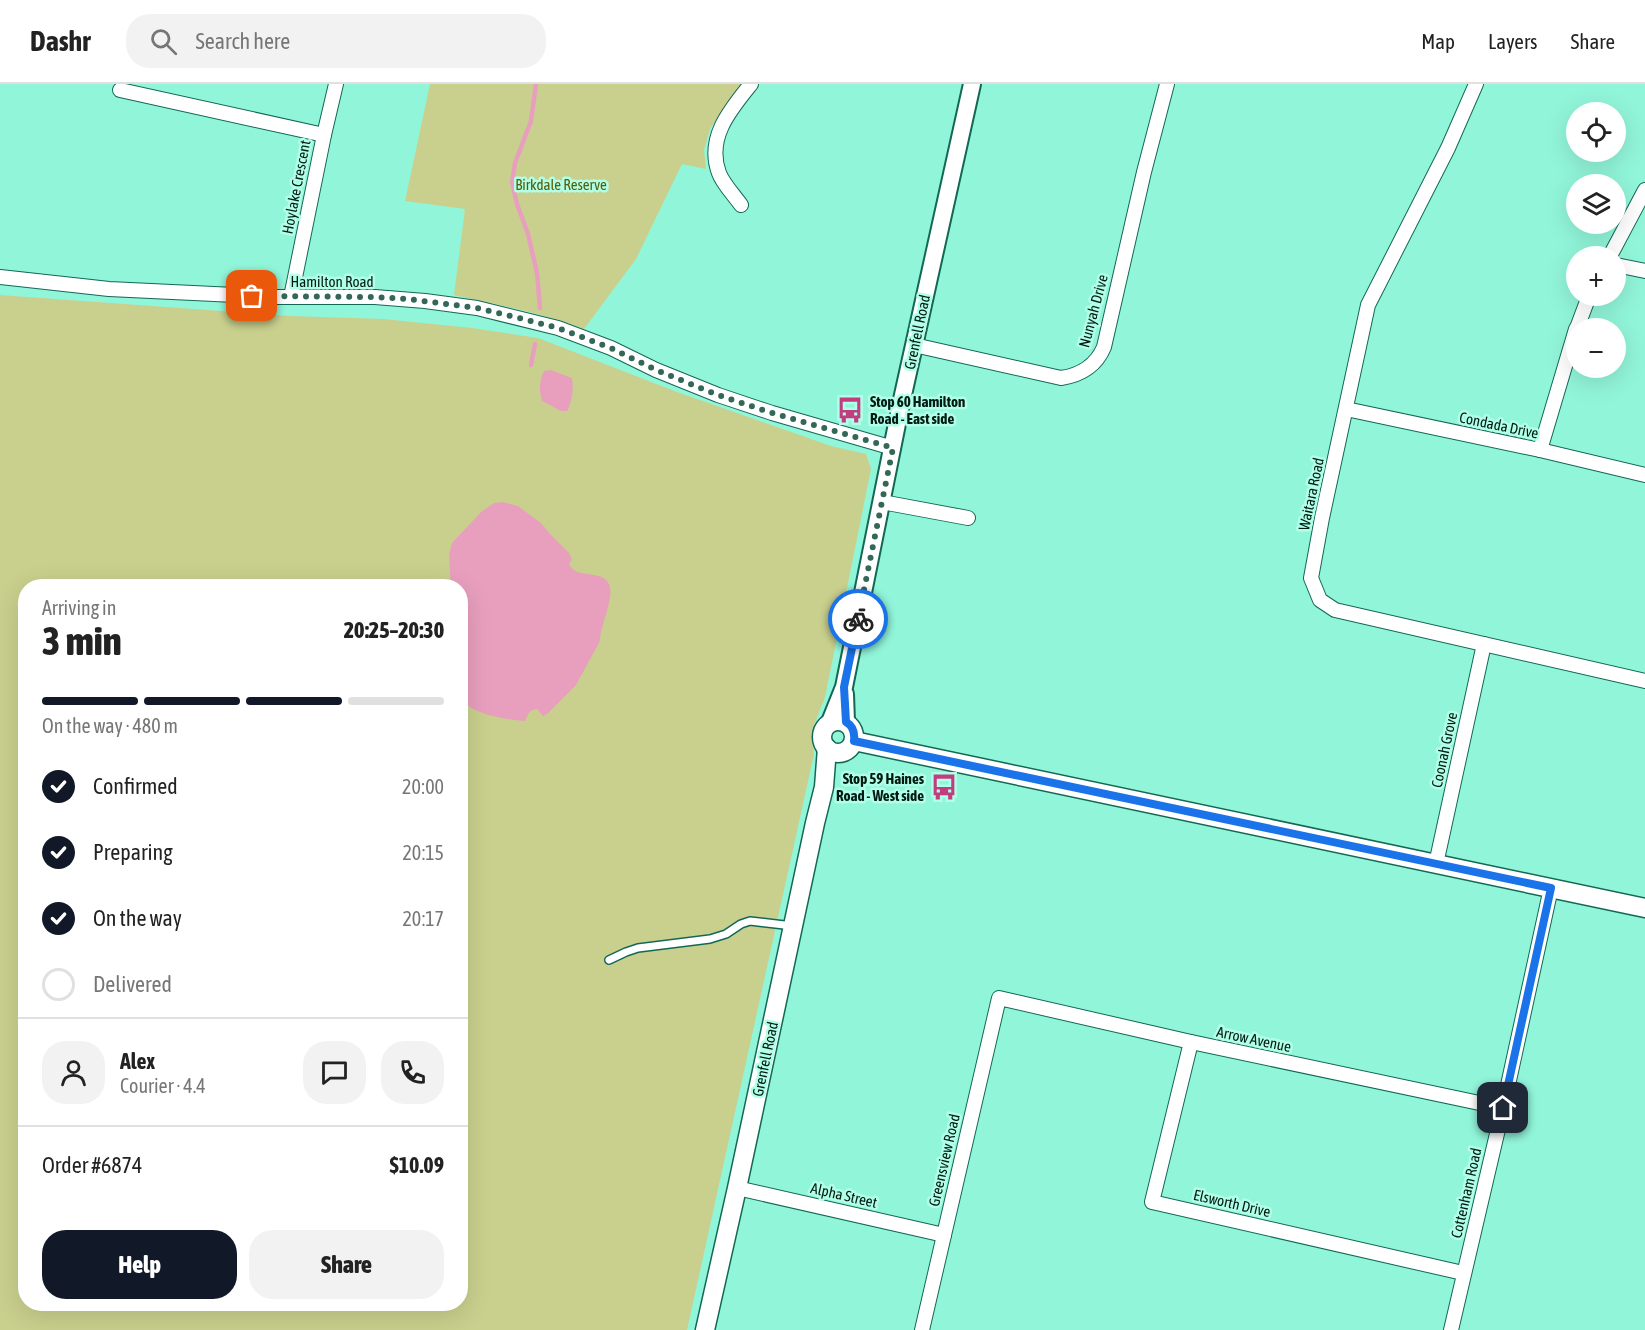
<!DOCTYPE html>
<html lang="en">
<head>
<meta charset="utf-8">
<style>
  body { margin:0; font-family:"Asap Condensed",sans-serif; background:#f2f2f2; color:#222; height:100vh; display:flex; flex-direction:column; font-size:22px; white-space:nowrap }
  * { box-sizing:border-box; margin:0 }
  p { font-size:20px; color:#767676 }
  .icon { flex:none; width:33px; height:33px; fill:none; stroke:currentColor; stroke-width:2; stroke-linecap:round; stroke-linejoin:round }
  .map { position:relative; flex:1; overflow:hidden }
  .side { position:absolute; left:18px; top:495px; width:450px; height:732px; display:flex; flex-direction:column; background:#fff; border-radius:24px; box-shadow:0 6px 24px #0002 }
  .side>* { flex:none }
  .controls { position:absolute; left:1566px; top:18px; display:grid; gap:12px }
  .controls a { display:grid; place-items:center; width:60px; height:60px; border-radius:50%; background:#fff; box-shadow:0 6px 24px #0002; font-size:30px }
  .pin { position:absolute; display:grid; place-items:center; width:51px; height:51px; color:#fff; margin:-26px; border-radius:12px; box-shadow:0 3px 9px #0006 }
  .courier { position:absolute; display:grid; place-items:center; width:60px; height:60px; margin:-30px; border:4px solid #1a73e8; border-radius:50%; background:#fff; color:#222; box-shadow:0 2px 8px #0007 }
  .overview em { font-style:normal; font-weight:800 }
  .overview div { display:flex; flex-direction:column-reverse }
  .overview { display:flex; align-items:center; justify-content:space-between; height:102px; padding:0 24px }
  h1 { font-size:39px; font-weight:800; line-height:45px }
  .bar { display:grid; grid-template-columns:repeat(4,1fr); gap:9px 6px; align-content:center; height:72px; padding:0 24px }
  .bar i { height:8px; border-radius:4px; background:#e0e0e0 }
  .bar .active { background:#111827 }
  .bar p { grid-column:span 4 }
  .line { display:flex; align-items:center; gap:15px; padding:0 24px; border-top:2px solid #e0e0e0 }
  .line div { flex:1 }
  .round { display:grid; place-items:center; flex:none; width:63px; height:63px; border-radius:24px; background:#f2f2f2 }
  ol { padding:0 24px; list-style:none }
  li { display:flex; align-items:center; gap:18px; height:66px }
  li p { margin-inline-start:auto }
  li .icon { padding:6px; border-radius:50%; background:#111827; color:#fff; stroke-width:4 }
  li:last-child { color:#767676 }
  li i { width:33px; height:33px; border:3px solid #e0e0e0; border-radius:50% }
  .primary-button { display:flex; gap:12px; margin-top:auto; padding:12px 24px }
  .primary-button a { flex:1; height:69px; border-radius:24px; background:#111827; color:#fff; font-size:24px; font-weight:800; line-height:69px; text-align:center }
  .primary-button a+a { background:#f2f2f2; color:#222 }
  header { display:flex; align-items:center; gap:36px; box-sizing:border-box; height:84px; padding:0 30px; background:#fff; border-bottom:2px solid #e0e0e0 }
  header strong { font-size:28px }
  nav { display:flex; gap:33px; margin-inline-start:auto; font-size:21px }
  .search { width:420px; height:54px; background:#f2f2f2; display:flex; align-items:center; gap:15px; box-sizing:border-box; padding:0 21px; border-radius:24px; color:#767676; font-size:22px }
  .map>svg:first-child { display:block }
  .green { fill:#c9d08d; fill-rule:evenodd }
  .water { fill:#e89fbd }
  .lines { fill:none; stroke-linecap:round; stroke-linejoin:round }
  .stream { stroke:#e89fbd; stroke-width:4.5 }
  .service-casing { stroke:#136855; stroke-width:10 }
  .minor-casing { stroke:#136855; stroke-width:16 }
  .tertiary-casing { stroke:#136855; stroke-width:20 }
  .secondary-casing { stroke:#136855; stroke-width:21 }
  .service { stroke:#fff; stroke-width:7 }
  .minor { stroke:#fff; stroke-width:14 }
  .tertiary { stroke:#fff; stroke-width:16 }
  .secondary { stroke:#fff; stroke-width:18 }
  .done { stroke:#336758; stroke-width:6; stroke-dasharray:0 10.8 }
  .route { stroke:#1a73e8; stroke-width:8 }
  .labels { text-anchor:middle; dominant-baseline:central; stroke-width:5; stroke-linejoin:round; paint-order:stroke }
  .park-label { font-size:15px; fill:#585d07; stroke:#b1ffe7 }
  .street-label { font-size:15px; fill:#001b13; stroke:#b1ffe7 }
  .poi-label { font-size:15px; font-weight:bold; fill:#001b13; stroke:#b1ffe7; text-anchor:start }
</style>
</head>
<body>
<header>
<strong>Dashr</strong>
<div class="search"><svg class="icon" aria-label="search" viewBox="0 0 24 24"><circle cx="10" cy="10" r="6"/><path d="M15 15l6 6"/></svg>Search here</div>
<nav><a>Map</a><a>Layers</a><a>Share</a></nav>
</header>
<div class="map">
<svg width="1645" height="1246" viewBox="0 0 1645 1246">
  <rect width="100%" height="100%" fill="#91f5d9"/>
  <!-- green -->
  <g class="green">
    <path d="M430,0H741L710,45L704,66L706,85L682,80L636,175L584,245C542,229 498,221 454,211L465,125L405,117Z"/>
    <path d="M0,211L290,232L383,235L472,244L538,254L677,308L831,362L866,370L871,385L825,613L811,649L814,670L687,1246H0ZM26,502H460V1220H26Z"/>
  </g>
  <!-- water -->
  <g class="water">
    <path d="M551,286L572,294C574,303 572,319 567,327H561L542,317C539,307 539,297 544,287Z"/>
    <path d="M502,418L518,422L541,439L551,451L569,469L572,476L569,479C575,497 602,484 609,500C615,513 600,542 600,557L576,601L547,630L543,632L537,625C529,626 529,629 525,637C508,636 469,630 461,614L460,502H451L449,470L452,459L481,428L494,419Z"/>
  </g>
  <g class="lines">
    <!-- stream -->
    <g class="stream">
      <path d="M536,0L531,37L515,79L512,98L517,120L528,150L537,189L540,224"/>
      <path d="M531,281L535,260"/>
    </g>
    <!-- service casing -->
    <g class="service-casing">
      <path id="service" d="M609,876L626,868L638,864L710,855L726,850L741,840L750,837L793,842"/>
    </g>
    <!-- minor casing -->
    <g class="minor-casing">
      <g id="minor">
        <path d="M1476,0L1448,64L1368,221L1322,434L1311,494L1320,516L1335,526L1645,597"/>
        <path d="M120,6L324,51"/>
        <path d="M741,121C734,111 723,100 719,89C706,54 730,26 751,0"/>
        <path d="M1610,172L1645,106"/>
        <path d="M1616,181L1645,187"/>
        <path d="M0,193L109,205L276,213H375L425,217L477,224L558,244L611,264L656,286L718,311L772,329L893,364"/>
        <path d="M291,213L324,51L336,0"/>
        <path d="M1577,244L1589,212"/>
        <path d="M914,261L1061,294C1081,291 1096,282 1104,263L1144,88L1167,0"/>
        <path d="M1346,325L1540,366L1645,391"/>
        <path d="M1540,366L1576,245"/>
        <path d="M882,418L968,434"/>
        <path d="M1436,780L1484,560"/>
        <path d="M1191,958L1152,1118L1463,1189"/>
        <path d="M737,1104L944,1151"/>
        <path d="M922,1246L999,914L1191,958L1503,1024"/>
        <path d="M1451,1246L1503,1024L1551,804"/>
      </g>
    </g>
    <!-- tertiary casing -->
    <g class="tertiary-casing">
      <g id="tertiary">
        <path d="M845,610L846,638"/>
        <path d="M830,638L844,603L901,320L972,0"/>
      </g>
    </g>
    <!-- secondary casing -->
    <g class="secondary-casing">
      <g id="secondary">
        <circle cx="838" cy="653" r="16"/>
        <path d="M854,657L1645,824"/>
        <path d="M705,1246L737,1104L815,739L824,703L827,664"/>
      </g>
    </g>
    <!-- service -->
    <use href="#service" class="service"/>
    <!-- minor -->
    <use href="#minor" class="minor"/>
    <!-- tertiary -->
    <use href="#tertiary" class="tertiary"/>
    <!-- secondary -->
    <use href="#secondary" class="secondary"/>
  </g>
  <g class="lines">
    <!-- done -->
    <path class="done" d="M252,212L375,213L408,215L477,224L519,234L558,244L611,264L656,286L718,311L772,329L893,364L858,535"/>
    <!-- route -->
    <path class="route" d="M858,535L844,603L846,638C853,642 855,649 854,657L1551,804L1503,1024"/>
  </g>
  <!-- icons -->
  <defs>
    <g id="bus-bare" transform="scale(2.07)"><path d="M-5-6H5V4H4V6H2V4H-2V6H-4V4H-5ZM-3.5-4V0h7V-4ZM-3.5 1.2v1.5H-2V1.2ZM2 1.2v1.5H3.5V1.2Z" fill="#c23d80" stroke="#b1ffe7" stroke-width="2.5" paint-order="stroke"/></g>
  </defs>
  <g fill-rule="evenodd">
    <use href="#bus-bare" x="850" y="326"/>
    <use href="#bus-bare" x="944" y="703"/>
  </g>
  <g class="labels">
    <!-- park labels -->
    <g class="park-label">
      <text x="561" y="100">Birkdale Reserve</text>
    </g>
    <!-- street labels -->
    <g class="street-label">
      <text transform="translate(296 103) rotate(-79)">Hoylake Crescent</text>
      <text x="332" y="197">Hamilton Road</text>
      <text transform="translate(1093 227) rotate(-75)">Nunyah Drive</text>
      <text transform="translate(917 248) rotate(-78)">Grenfell Road</text>
      <text transform="translate(1499 341) rotate(12)">Condada Drive</text>
      <text transform="translate(1311 410) rotate(-78)">Waitara Road</text>
      <text transform="translate(1444 666) rotate(-78)">Coonah Grove</text>
      <text transform="translate(1254 955) rotate(12)">Arrow Avenue</text>
      <text transform="translate(765 975) rotate(-78)">Grenfell Road</text>
      <text transform="translate(944 1076) rotate(-77)">Greensview Road</text>
      <text transform="translate(1466 1109) rotate(-77)">Cottenham Road</text>
      <text transform="translate(844 1111) rotate(13)">Alpha Street</text>
      <text transform="translate(1232 1119) rotate(13)">Elsworth Drive</text>
    </g>
    <!-- poi labels -->
    <g class="poi-label">
      <text x="870" y="317">Stop 60 Hamilton<tspan x="870" dy="17">Road - East side</tspan></text>
      <text x="924" y="694" text-anchor="end">Stop 59 Haines<tspan x="924" dy="17">Road - West side</tspan></text>
    </g>
  </g>
</svg>
<div class="controls">
<a><svg class="icon" aria-label="locate" viewBox="0 0 24 24"><circle cx="12" cy="12" r="6"/><path d="M12 2v4M12 18v4M2 12h4M18 12h4"/></svg></a>
<a><svg class="icon" aria-label="layers" viewBox="0 0 24 24"><path d="M12 4l9 5-9 5-9-5zM3 14l9 5 9-5"/></svg></a>
<a>+</a>
<a>−</a>
</div>
<div class="pin" style="left:252px;top:212px;background:#ea580c"><svg class="icon" aria-label="bag" viewBox="0 0 24 24"><path d="M5 8h14l-1 12H6zM9 8a3 3 0 0 1 6 0"/></svg></div>
<div class="pin" style="left:1503px;top:1024px;background:#1f2937"><svg class="icon" aria-label="home" viewBox="0 0 24 24"><path d="M3 11l9-7 9 7M6 9v11h12V9"/></svg></div>
<div class="courier" style="left:858px;top:535px"><svg class="icon" aria-label="bike" viewBox="0 0 24 24"><circle cx="6" cy="16" r="4"/><circle cx="18" cy="16" r="4"/><path d="M6 16l4-8h5l3 8M10 8l3 8H6M13 5h3"/></svg></div>
<section class="side">
<div class="overview"><div><h1>3 min</h1><p>Arriving in</p></div><em>20:25–20:30</em></div>
<div class="bar"><i class="active"></i><i class="active"></i><i class="active"></i><i></i><p>On the way · 480 m</p></div>
<ol>
<li><svg class="icon" aria-label="check" viewBox="0 0 24 24"><path d="M5 12l5 5 9-10"/></svg>Confirmed<p>20:00</p></li>
<li><svg class="icon" aria-label="check" viewBox="0 0 24 24"><path d="M5 12l5 5 9-10"/></svg>Preparing<p>20:15</p></li>
<li><svg class="icon" aria-label="check" viewBox="0 0 24 24"><path d="M5 12l5 5 9-10"/></svg>On the way<p>20:17</p></li>
<li><i></i>Delivered</li>
</ol>
<div class="line" style="height:108px"><a class="round"><svg class="icon" aria-label="person" viewBox="0 0 24 24"><circle cx="12" cy="8" r="4"/><path d="M4 21q1-7 8-7t8 7"/></svg></a><div><b>Alex</b><p>Courier · 4.4</p></div><a class="round"><svg class="icon" aria-label="chat" viewBox="0 0 24 24"><path d="M4 5h16v11H9l-5 4z"/></svg></a><a class="round"><svg class="icon" aria-label="phone" viewBox="0 0 24 24"><path d="M5 4h4l2 5-3 2q2 4 5 5l2-3 5 2v4C11 20 4 13 5 4z"/></svg></a></div>
<div class="line" style="height:78px"><div>Order #6874</div><b>$10.09</b></div>
<div class="primary-button"><a>Help</a><a>Share</a></div>
</section>
</div>
</body>
</html>
